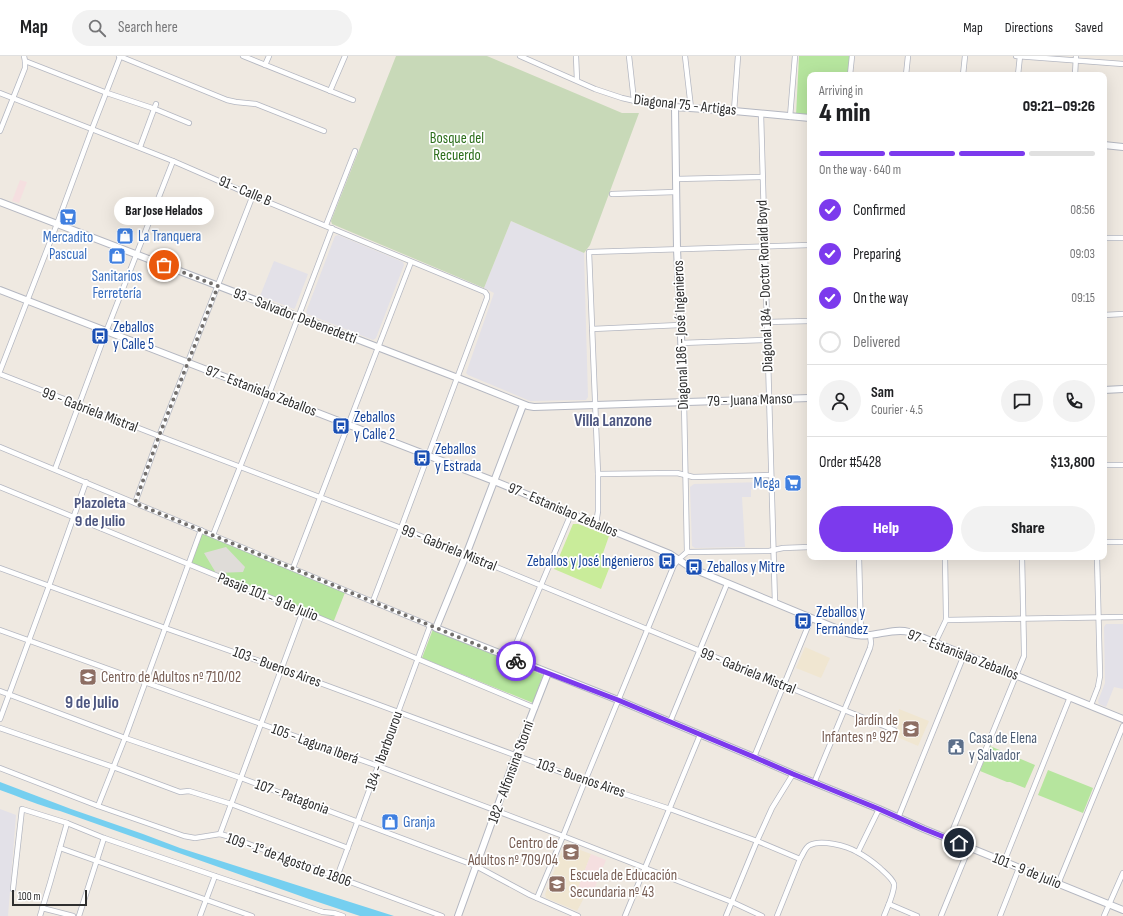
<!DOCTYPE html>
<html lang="en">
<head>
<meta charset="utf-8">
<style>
  body { margin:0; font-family:"Sofia Sans Condensed",sans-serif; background:#f2f2f2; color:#202124; height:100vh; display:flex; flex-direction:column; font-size:15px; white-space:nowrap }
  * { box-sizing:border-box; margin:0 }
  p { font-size:13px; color:#757577 }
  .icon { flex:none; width:22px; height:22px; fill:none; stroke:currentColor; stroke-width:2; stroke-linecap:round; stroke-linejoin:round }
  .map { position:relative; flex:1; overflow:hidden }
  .details { position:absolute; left:807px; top:16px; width:300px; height:488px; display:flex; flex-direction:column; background:#fff; border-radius:8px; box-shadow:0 4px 16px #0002 }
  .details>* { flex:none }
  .scale { position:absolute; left:12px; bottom:10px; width:75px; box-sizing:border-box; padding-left:4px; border:2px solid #2e2e2e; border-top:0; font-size:11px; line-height:14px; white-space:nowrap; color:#2e2e2e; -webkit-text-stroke:3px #fff; paint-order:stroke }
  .pin { position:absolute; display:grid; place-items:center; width:34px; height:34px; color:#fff; margin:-17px; border:2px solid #fff; border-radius:50%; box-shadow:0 1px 4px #0007 }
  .courier { position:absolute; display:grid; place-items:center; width:40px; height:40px; margin:-20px; border:3px solid #7c3aed; border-radius:50%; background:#fff; color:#222; box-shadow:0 1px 5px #0007 }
  .bubble { position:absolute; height:28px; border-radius:14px; background:#fff; box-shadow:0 4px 16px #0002; font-size:13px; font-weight:800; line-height:28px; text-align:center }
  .overview em { font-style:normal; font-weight:800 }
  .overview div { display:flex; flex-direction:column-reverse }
  .overview { display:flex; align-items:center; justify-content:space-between; height:68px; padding:0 12px }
  h1 { font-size:26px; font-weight:800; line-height:30px }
  .bar { display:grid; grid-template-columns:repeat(4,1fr); gap:6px 4px; align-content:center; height:48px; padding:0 12px }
  .bar i { height:5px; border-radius:3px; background:#e0e0e0 }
  .bar .selected { background:#7c3aed }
  .bar p { grid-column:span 4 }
  .line { display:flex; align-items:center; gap:10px; padding:0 12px; border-top:1px solid #e0e0e0 }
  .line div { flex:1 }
  .round { display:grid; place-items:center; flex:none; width:42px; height:42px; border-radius:21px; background:#f2f2f2 }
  ol { padding:0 12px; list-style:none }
  li { display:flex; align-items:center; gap:12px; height:44px }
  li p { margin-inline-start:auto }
  li .icon { padding:4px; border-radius:50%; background:#7c3aed; color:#fff; stroke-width:4 }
  li:last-child { color:#757577 }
  li i { width:22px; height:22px; border:2px solid #e0e0e0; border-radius:50% }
  .action { display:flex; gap:8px; margin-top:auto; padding:8px 12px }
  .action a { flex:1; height:46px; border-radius:24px; background:#7c3aed; color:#fff; font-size:16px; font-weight:800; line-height:46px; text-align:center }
  .action a+a { background:#f2f2f2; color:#202124 }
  header { display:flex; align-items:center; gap:24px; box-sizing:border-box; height:56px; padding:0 20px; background:#fff; border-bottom:1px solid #e0e0e0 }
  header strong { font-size:19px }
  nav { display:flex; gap:22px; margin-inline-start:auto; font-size:14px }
  .search { width:280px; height:36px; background:#f2f2f2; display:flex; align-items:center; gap:10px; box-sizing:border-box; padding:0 14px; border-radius:22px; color:#757577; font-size:15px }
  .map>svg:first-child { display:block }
  .industrial { fill:#e3e1e8 }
  .education { fill:#f0e6d1 }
  .medical { fill:#f5dfe0 }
  .green { fill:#b6e59e }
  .cemetery { fill:#c8d9b8 }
  .pitch { fill:#c9ec9a }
  .plaza { fill:#dfdcd8 }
  .water { fill:#75cff0 }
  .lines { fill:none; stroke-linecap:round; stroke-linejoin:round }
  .minor-casing { stroke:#b4b7c1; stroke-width:6 }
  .tertiary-casing { stroke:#b4b7c1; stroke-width:8 }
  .minor { stroke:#fff; stroke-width:4.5 }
  .tertiary { stroke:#fff; stroke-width:6 }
  .done { stroke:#726f6d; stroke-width:4; stroke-dasharray:0 7.2 }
  .route { stroke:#7c3aed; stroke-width:5 }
  .labels { text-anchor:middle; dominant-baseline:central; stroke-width:3.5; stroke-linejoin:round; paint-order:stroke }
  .street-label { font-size:15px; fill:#2e2e2e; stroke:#fff }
  .park-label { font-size:15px; fill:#2c6e1b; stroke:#fff }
  .shop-label { font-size:15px; fill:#366cbe; stroke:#fff; text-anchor:start }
  .transit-label { font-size:15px; fill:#164399; stroke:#fff; text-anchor:start }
  .education-label { font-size:15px; fill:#785e54; stroke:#fff; text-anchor:start }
  .service-label { font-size:15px; fill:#4e5e75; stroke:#fff; text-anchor:start }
  .neighbourhood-label { font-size:16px; font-weight:bold; fill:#4d5680; stroke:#fff }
  .quarter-label { font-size:17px; font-weight:bold; fill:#4d5680; stroke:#fff }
</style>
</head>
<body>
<header>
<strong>Map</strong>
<div class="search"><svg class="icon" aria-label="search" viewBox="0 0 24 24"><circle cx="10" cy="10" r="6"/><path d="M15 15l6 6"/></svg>Search here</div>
<nav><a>Map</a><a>Directions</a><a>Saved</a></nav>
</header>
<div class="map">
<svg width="1123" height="860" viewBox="0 0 1123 860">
  <rect width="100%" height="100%" fill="#efe9e1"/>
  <!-- industrial -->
  <g class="industrial">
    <path d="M511,165L584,197L588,341L586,344L530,345L468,319L466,317L494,237L484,232Z"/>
    <path d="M338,179L403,206L404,209L376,282L373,284L307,258L306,256L335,180Z"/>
    <path d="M274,205L308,218L295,252L294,253L260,240Z"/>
    <path d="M763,426L765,428V433H751V441H742L745,491L695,492L692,490L690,431L694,428Z"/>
    <path d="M1106,568H1123V633L1114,631L1106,651L1099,648L1098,645L1105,627L1104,571Z"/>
    <path d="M0,753L16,759L8,860H0Z"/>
  </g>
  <!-- education -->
  <g class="education">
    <path d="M805,591L830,602L821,622L796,612Z"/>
    <path d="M899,653L929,665L918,690L897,681Z"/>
    <path d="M567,789L591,798L578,832L587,836L577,855L546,842L545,838L564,790Z"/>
  </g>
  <!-- medical -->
  <g class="medical">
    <path d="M20,124L27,126L19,147L12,145Z"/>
    <path d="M591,798L606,804L592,838L578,832Z"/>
  </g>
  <!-- green -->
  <g class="green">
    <path d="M799,0H850L848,19H810V61L796,60Z"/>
    <path d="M201,474L346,534L333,567L188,508Z"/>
    <path d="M433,573L543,619L533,647L422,602Z"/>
    <path d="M990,690L1035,709L1025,732L1010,726H1007L980,715Z"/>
    <path d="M1048,714L1093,732L1083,757L1038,739Z"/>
  </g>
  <!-- cemetery -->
  <path class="cemetery" d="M396,0H487L622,57H639L590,189L584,197L511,165L484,232L332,168L331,165Z"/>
  <!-- pitch -->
  <path class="pitch" d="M573,468H578L609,480L602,500L612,505L601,533L554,513Z"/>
  <!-- plaza -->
  <path class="plaza" d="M226,491L245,511L243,516L216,517L204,497Z"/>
  <!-- water -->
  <path class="water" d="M0,726L71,753L143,778L180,792L394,860H360L309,843L60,755C40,750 20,741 0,734Z"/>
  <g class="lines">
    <!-- minor casing -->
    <g class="minor-casing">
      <g id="minor">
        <path d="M119,0L227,44L236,46L256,48L324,75"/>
        <path d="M243,0L353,44"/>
        <path d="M520,0L595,33L622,42L644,47L675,51"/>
        <path d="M576,0L577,24"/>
        <path d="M629,0L634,45"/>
        <path d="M685,0L691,52"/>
        <path d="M1016,0L1123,8"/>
        <path d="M25,5L107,37L155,53L189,67"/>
        <path d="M265,9L269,0"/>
        <path d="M850,19L852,0"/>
        <path d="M906,19L908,0"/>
        <path d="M963,19L965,0"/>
        <path d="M1018,19L1020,0"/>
        <path d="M1075,19L1076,0"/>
        <path d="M330,35L345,0"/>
        <path d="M0,37L173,105L258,142L485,236L487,239V242L401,472L373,545"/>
        <path d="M734,55L738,0"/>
        <path d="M761,58L775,547"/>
        <path d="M790,61L795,0"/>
        <path d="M0,75L25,12V5L24,0"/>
        <path d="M140,91L156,48"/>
        <path d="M676,123L762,121"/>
        <path d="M612,138L676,136"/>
        <path d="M326,169L355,95"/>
        <path d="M1104,182H1123"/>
        <path d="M1104,259L1123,258"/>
        <path d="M766,266L810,265"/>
        <path d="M592,273L680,269"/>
        <path d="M681,287L767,284"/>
        <path d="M0,315L57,168L92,73L120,1"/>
        <path d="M0,318L159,380L401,472L844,654L894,674"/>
        <path d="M684,346L687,496"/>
        <path d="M0,391L436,572"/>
        <path d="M1104,409H1123"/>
        <path d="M55,413L106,276L173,105"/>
        <path d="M598,418L677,417L693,421L771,419"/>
        <path d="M0,431L303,555L535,652"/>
        <path d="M135,447L159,380L253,139"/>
        <path d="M596,468L598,455V418L589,196L810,189"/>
        <path d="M213,479L269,338L332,172"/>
        <path d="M1104,486H1123"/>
        <path d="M687,496L769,495L783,492L810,491"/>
        <path d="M859,501L861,580"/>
        <path d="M0,512L165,572L282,613L585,725L670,753L757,785L800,803C803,799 805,791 810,789C821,783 847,790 857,796C865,800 873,806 880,812C884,816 892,822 894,828C895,836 887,852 884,860"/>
        <path d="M293,512L411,206"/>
        <path d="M946,564L1123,561"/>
        <path d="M0,574L378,710L563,780L732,846L762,860"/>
        <path d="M935,587L946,564V560L945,501"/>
        <path d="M510,602L571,458"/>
        <path d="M0,635L125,682L241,722L476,810L530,839L578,860"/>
        <path d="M1091,649L1098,631L1100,620L1097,501"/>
        <path d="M0,663L49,530L86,426"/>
        <path d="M670,666L727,528"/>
        <path d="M0,672L113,711L180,736L189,735L231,748L348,792"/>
        <path d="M754,701L811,563"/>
        <path d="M0,712L98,750L184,780L195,782L220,778L227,780L442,860"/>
        <path d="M814,727L870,592L871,587L870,579"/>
        <path d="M98,750L125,682L201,474"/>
        <path d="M898,762L964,599"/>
        <path d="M220,778L303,555"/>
        <path d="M949,783L1024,600V595L1022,501"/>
        <path d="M60,792L252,860"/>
        <path d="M858,796L879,753"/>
        <path d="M1004,806L1070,641"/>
        <path d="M337,821L430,570"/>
        <path d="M1058,828L1123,670"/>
        <path d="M13,833L22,753L67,767L104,782L215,820L323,856L334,857L343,860"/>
        <path d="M537,842L563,780L585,725L674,509L679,503L687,496"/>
        <path d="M889,848L917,860"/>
        <path d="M42,852L73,860"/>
        <path d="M40,860L50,827L67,767"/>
        <path d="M79,860L104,782"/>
        <path d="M200,860L215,820"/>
        <path d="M625,860L700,679"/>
        <path d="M726,860L757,785L772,752L793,718"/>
        <path d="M777,860L800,803"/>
        <path d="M941,860L969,792"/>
        <path d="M1000,860L1019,812"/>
        <path d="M1104,860L1123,817"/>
      </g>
    </g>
    <!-- tertiary casing -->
    <g class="tertiary-casing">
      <g id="tertiary">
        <path d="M1104,89L1123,91"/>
        <path d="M0,146L458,322L528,350L534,351L810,342"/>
        <path d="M0,234L494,425L545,446L571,458L670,498L691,512L850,578C870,584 891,571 909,576L1123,663"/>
        <path d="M1104,334L1123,333"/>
        <path d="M684,346L677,193L675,51L734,55L810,62"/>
        <path d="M523,349L466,499L436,572L618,644L754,701L793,718L879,753L924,773L1123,854"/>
        <path d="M458,860L516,699L548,617"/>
      </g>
    </g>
    <!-- minor -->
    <use href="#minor" class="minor"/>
    <!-- tertiary -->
    <use href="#tertiary" class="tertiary"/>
  </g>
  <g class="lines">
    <!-- done -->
    <path class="done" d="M164,209L218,230L159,380L135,447L516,605"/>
    <!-- route -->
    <path class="route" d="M516,605L618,644L754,701L793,718L879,753L924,773L959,787"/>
  </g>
  <!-- icons -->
  <defs>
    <g id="supermarket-square" transform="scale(0.9)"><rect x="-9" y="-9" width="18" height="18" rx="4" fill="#3f7fe0" stroke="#fff"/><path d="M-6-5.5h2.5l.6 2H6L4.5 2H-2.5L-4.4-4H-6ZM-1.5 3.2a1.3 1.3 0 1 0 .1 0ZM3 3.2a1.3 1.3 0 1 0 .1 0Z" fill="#fff"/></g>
    <g id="shop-square" transform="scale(0.9)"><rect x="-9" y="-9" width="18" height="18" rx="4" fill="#3f7fe0" stroke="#fff"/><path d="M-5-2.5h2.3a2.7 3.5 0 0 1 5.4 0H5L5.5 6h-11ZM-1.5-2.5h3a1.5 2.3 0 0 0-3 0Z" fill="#fff"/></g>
    <g id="bus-square" transform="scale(0.9)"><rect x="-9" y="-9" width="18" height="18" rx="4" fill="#1a4fb4" stroke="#fff"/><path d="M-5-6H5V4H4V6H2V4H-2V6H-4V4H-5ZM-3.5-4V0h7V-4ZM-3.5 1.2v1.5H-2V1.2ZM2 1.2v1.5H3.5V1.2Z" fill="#fff"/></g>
    <g id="school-square" transform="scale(0.9)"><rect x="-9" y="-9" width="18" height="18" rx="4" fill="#8d6e63" stroke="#fff"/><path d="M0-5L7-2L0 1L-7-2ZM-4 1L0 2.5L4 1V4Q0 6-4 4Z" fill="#fff"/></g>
    <g id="civic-square" transform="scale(0.9)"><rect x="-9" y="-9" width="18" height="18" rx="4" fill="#5c6f8a" stroke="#fff"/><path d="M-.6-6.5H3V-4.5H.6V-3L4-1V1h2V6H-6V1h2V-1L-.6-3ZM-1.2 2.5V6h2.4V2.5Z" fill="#fff"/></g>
  </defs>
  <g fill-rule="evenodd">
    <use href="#supermarket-square" x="68" y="161"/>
    <use href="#shop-square" x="125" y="180"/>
    <use href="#shop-square" x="117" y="200"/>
    <use href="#bus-square" x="100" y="280"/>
    <use href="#bus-square" x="341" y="370"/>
    <use href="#bus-square" x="422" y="402"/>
    <use href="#supermarket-square" x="793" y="427"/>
    <use href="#bus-square" x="667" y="505"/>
    <use href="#bus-square" x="694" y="511"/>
    <use href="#bus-square" x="803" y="565"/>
    <use href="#school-square" x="88" y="621"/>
    <use href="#school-square" x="911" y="673"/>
    <use href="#civic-square" x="956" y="691"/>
    <use href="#shop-square" x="390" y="766"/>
    <use href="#school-square" x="571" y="796"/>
    <use href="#school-square" x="557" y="828"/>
  </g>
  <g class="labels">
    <!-- street labels -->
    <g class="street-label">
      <text transform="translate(685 49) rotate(6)">Diagonal 75 - Artigas</text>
      <text transform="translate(245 135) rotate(23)">91 - Calle B</text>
      <text transform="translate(765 230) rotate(-92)">Diagonal 184 - Doctor Ronald Boyd</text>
      <text transform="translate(295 260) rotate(21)">93 - Salvador Debenedetti</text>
      <text transform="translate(681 279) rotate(-92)">Diagonal 186 - José Ingenieros</text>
      <text transform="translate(261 335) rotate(21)">97 - Estanislao Zeballos</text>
      <text transform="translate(750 344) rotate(-2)">79 - Juana Manso</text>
      <text transform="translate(90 354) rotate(21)">99 - Gabriela Mistral</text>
      <text transform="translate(563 454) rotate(23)">97 - Estanislao Zeballos</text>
      <text transform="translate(449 492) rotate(22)">99 - Gabriela Mistral</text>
      <text transform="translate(268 541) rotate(22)">Pasaje 101 - 9 de Julio</text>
      <text transform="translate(963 599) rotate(21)">97 - Estanislao Zeballos</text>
      <text transform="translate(277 611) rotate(20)">103 - Buenos Aires</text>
      <text transform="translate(748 615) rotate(22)">99 - Gabriela Mistral</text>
      <text transform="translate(315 688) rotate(20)">105 - Laguna Iberá</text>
      <text transform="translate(384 695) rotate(-70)">184 - Ibarbourou</text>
      <text transform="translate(511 716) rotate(-70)">182 - Alfonsina Storni</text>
      <text transform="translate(581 722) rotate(19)">103 - Buenos Aires</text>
      <text transform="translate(292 741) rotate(20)">107 - Patagonia</text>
      <text transform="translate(289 804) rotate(20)">109 - 1° de Agosto de 1806</text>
      <text transform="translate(1027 815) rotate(22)">101 - 9 de Julio</text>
    </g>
    <!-- park labels -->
    <g class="park-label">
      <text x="457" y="82">Bosque del<tspan x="457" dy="17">Recuerdo</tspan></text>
    </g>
    <!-- shop labels -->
    <g class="shop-label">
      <text x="138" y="180">La Tranquera</text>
      <text x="68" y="181" text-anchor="middle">Mercadito<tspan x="68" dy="17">Pascual</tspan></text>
      <text x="117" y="220" text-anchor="middle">Sanitarios<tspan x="117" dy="17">Ferretería</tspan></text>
      <text x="780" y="427" text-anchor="end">Mega</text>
      <text x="403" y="766">Granja</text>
    </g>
    <!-- transit labels -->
    <g class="transit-label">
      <text x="113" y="271">Zeballos<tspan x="113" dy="17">y Calle 5</tspan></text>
      <text x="354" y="361">Zeballos<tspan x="354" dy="17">y Calle 2</tspan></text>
      <text x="435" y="393">Zeballos<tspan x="435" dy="17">y Estrada</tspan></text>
      <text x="654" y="505" text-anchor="end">Zeballos y José Ingenieros</text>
      <text x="707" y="511">Zeballos y Mitre</text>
      <text x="816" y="556">Zeballos y<tspan x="816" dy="17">Fernández</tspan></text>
    </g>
    <!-- education labels -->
    <g class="education-label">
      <text x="101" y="621">Centro de Adultos nº 710/02</text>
      <text x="898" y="664" text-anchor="end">Jardín de<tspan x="898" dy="17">Infantes nº 927</tspan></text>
      <text x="558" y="787" text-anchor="end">Centro de<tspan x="558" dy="17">Adultos nº 709/04</tspan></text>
      <text x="570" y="819">Escuela de Educación<tspan x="570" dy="17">Secundaria nº 43</tspan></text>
    </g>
    <!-- service labels -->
    <g class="service-label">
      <text x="969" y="682">Casa de Elena<tspan x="969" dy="17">y Salvador</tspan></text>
    </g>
    <!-- neighbourhood labels -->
    <g class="neighbourhood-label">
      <text x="100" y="447">Plazoleta<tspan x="100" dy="18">9 de Julio</tspan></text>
    </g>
    <!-- quarter labels -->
    <g class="quarter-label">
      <text x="613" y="365">Villa Lanzone</text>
      <text x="92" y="647">9 de Julio</text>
    </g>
  </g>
</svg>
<div class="scale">100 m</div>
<div class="pin" style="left:164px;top:209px;background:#ea580c"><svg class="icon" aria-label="bag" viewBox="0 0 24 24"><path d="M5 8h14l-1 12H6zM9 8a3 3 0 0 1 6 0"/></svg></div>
<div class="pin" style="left:959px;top:787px;background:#1f2937"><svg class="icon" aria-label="home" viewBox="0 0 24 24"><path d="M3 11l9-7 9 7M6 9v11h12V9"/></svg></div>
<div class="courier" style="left:516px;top:605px"><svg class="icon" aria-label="bike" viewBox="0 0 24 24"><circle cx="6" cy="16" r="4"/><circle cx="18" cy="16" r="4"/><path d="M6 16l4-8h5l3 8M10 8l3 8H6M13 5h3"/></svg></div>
<div class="bubble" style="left:114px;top:141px;width:100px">Bar Jose Helados</div>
<section class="details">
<div class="overview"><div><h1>4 min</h1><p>Arriving in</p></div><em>09:21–09:26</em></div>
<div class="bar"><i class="selected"></i><i class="selected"></i><i class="selected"></i><i></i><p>On the way · 640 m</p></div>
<ol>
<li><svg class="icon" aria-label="check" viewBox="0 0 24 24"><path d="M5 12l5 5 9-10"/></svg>Confirmed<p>08:56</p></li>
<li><svg class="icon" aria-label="check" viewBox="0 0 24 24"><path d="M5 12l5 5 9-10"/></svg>Preparing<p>09:03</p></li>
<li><svg class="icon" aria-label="check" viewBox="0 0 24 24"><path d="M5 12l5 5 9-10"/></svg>On the way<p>09:15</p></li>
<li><i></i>Delivered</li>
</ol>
<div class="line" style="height:72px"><a class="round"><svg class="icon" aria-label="person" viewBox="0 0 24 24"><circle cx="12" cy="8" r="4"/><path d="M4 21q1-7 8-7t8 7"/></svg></a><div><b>Sam</b><p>Courier · 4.5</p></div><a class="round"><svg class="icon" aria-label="chat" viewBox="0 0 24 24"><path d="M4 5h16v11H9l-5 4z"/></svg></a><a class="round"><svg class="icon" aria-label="phone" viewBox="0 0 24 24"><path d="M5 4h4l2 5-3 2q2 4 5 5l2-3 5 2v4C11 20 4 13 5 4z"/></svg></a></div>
<div class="line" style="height:52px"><div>Order #5428</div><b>$13,800</b></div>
<div class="action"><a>Help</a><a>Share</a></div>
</section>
</div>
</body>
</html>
